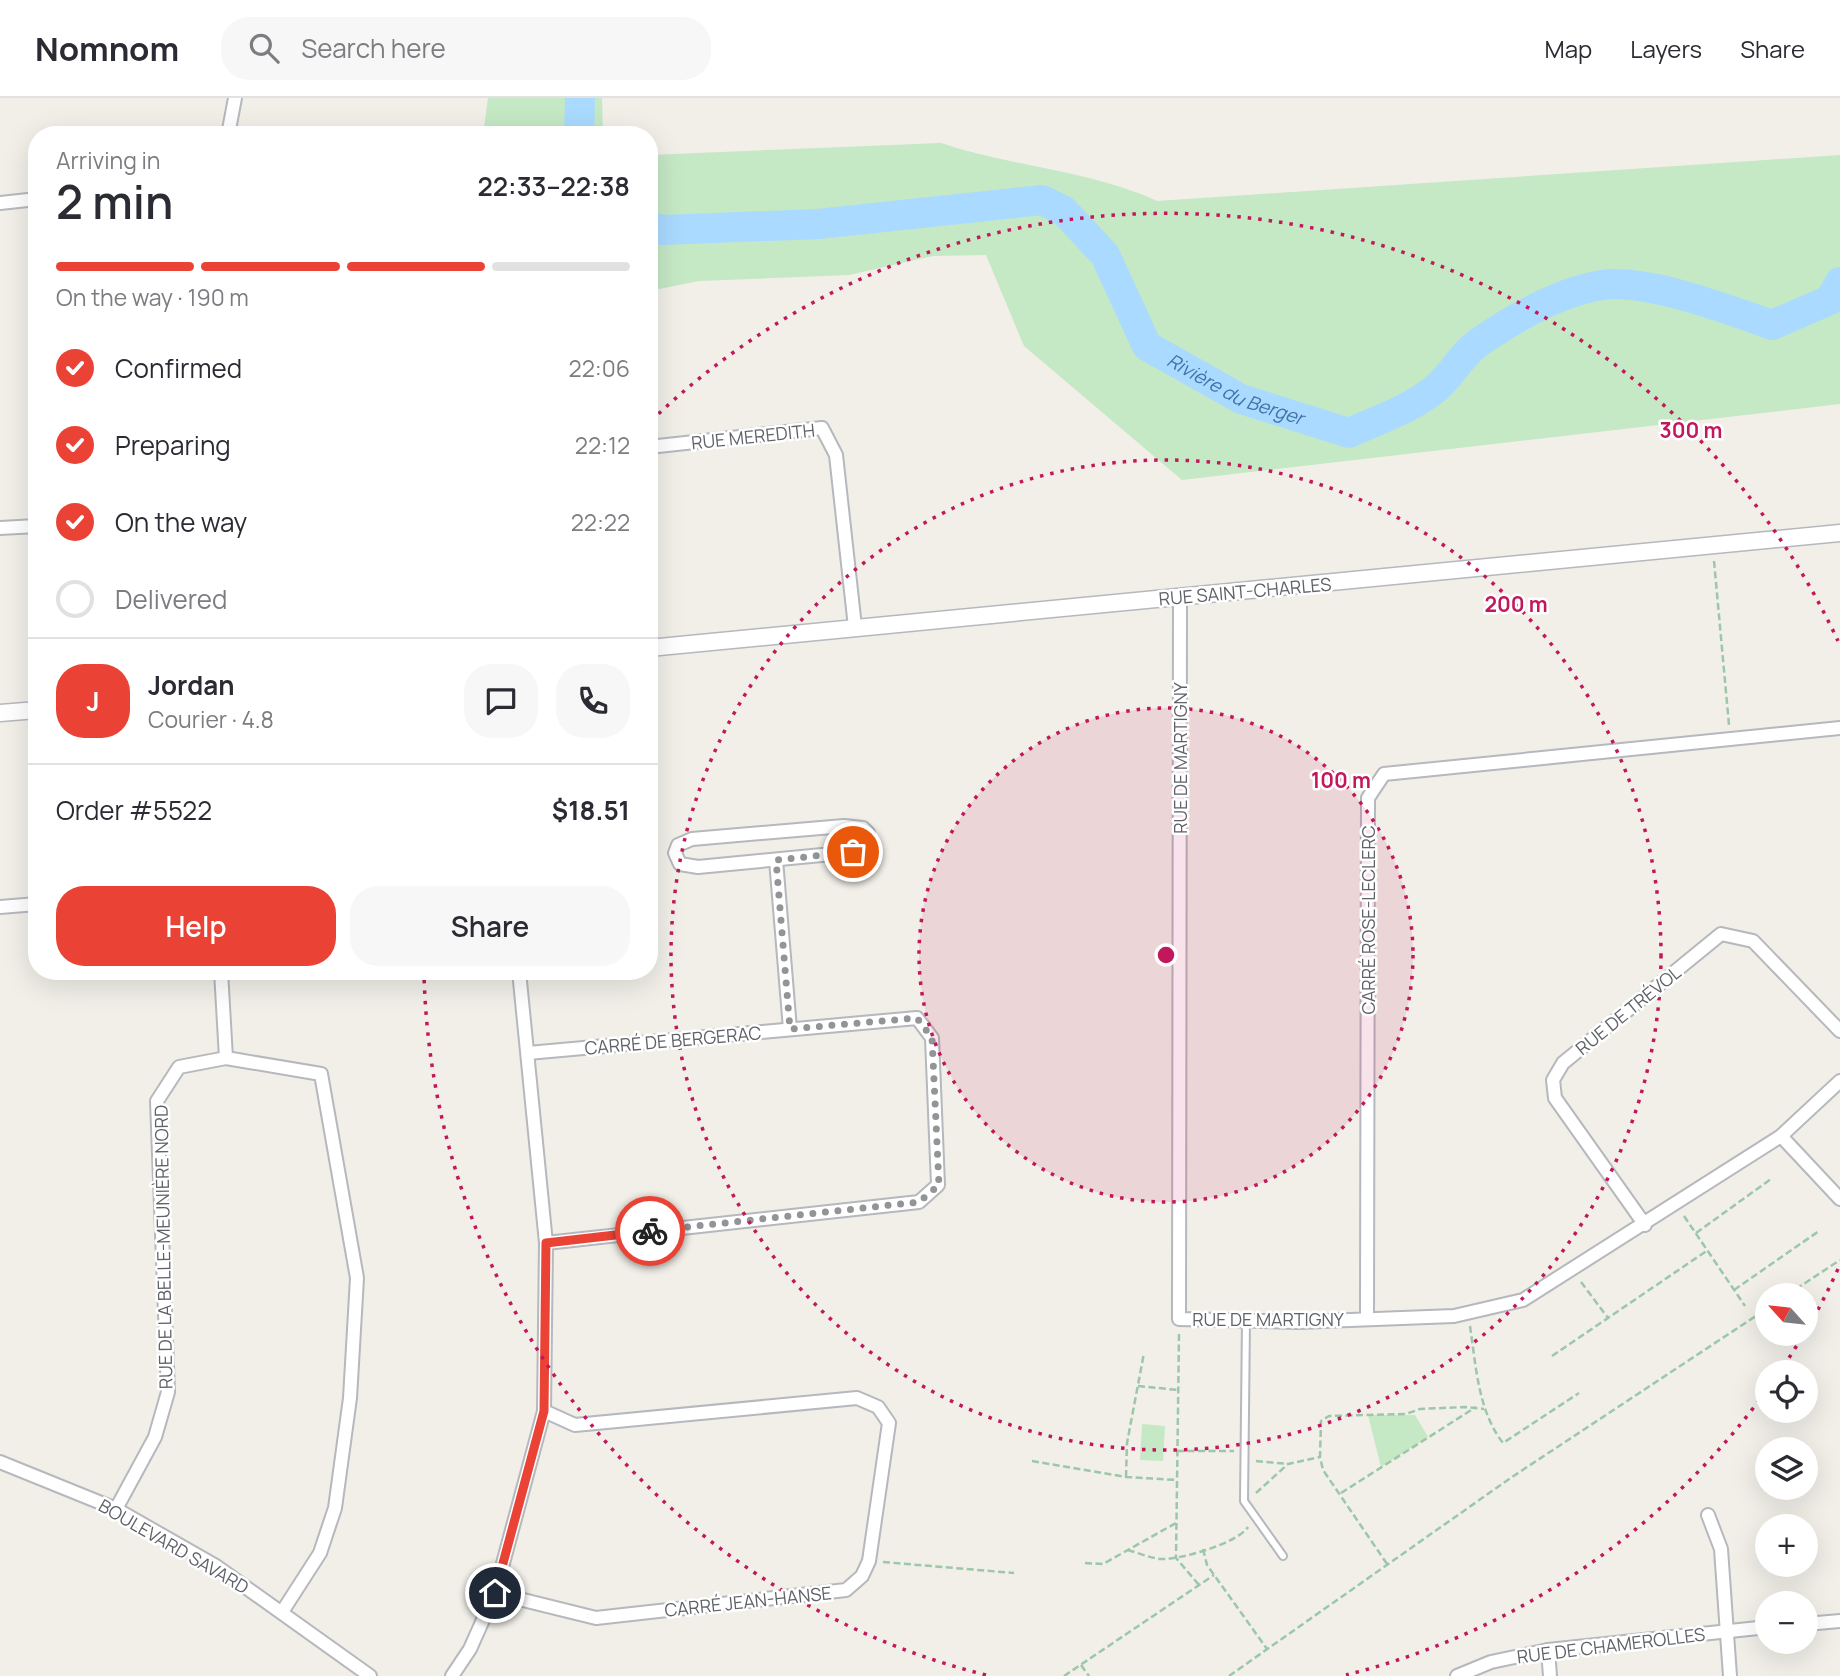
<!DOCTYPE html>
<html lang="en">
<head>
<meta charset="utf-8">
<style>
  body { margin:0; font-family:Manrope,sans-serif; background:#f7f7f7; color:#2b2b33; height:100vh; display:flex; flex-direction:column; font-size:26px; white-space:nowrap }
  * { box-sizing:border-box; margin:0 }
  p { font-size:23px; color:#7c7c81 }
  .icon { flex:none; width:38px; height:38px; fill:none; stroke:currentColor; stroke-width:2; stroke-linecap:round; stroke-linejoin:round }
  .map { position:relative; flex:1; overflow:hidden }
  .panel { position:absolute; left:28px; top:28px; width:630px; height:854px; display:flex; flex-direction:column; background:#fff; border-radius:28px; box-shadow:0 7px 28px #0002 }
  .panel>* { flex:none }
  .needle { width:46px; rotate:297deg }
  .tools { position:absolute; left:1755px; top:1185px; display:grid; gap:14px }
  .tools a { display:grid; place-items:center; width:63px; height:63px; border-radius:50%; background:#fff; box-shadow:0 7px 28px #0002; font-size:35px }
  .pin { position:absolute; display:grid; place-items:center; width:60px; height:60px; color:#fff; margin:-30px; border:4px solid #fff; border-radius:50%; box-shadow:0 2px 7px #0007 }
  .courier { position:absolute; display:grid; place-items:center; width:70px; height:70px; margin:-35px; border:5px solid #ea4335; border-radius:50%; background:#fff; color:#222; box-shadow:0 2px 9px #0007 }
  .headline em { font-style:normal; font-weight:600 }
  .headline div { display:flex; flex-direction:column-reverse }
  .headline { display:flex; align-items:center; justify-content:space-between; height:119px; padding:0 28px }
  h1 { font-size:46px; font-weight:600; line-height:52px }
  .bar { display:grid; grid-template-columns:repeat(4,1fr); gap:10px 7px; align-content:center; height:84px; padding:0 28px }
  .bar i { height:9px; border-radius:5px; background:#e1e1e2 }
  .bar .on { background:#ea4335 }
  .bar p { grid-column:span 4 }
  .line { display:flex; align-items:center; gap:18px; padding:0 28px; border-top:2px solid #e1e1e2 }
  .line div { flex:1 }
  .round { display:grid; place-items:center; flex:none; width:74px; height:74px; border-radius:28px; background:#f7f7f7 }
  ol { padding:0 28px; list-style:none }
  li { display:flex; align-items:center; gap:21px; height:77px }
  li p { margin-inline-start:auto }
  li .icon { padding:7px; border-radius:50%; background:#ea4335; color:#fff; stroke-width:4 }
  li:last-child { color:#7c7c81 }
  li i { width:38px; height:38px; border:4px solid #e1e1e2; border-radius:50% }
  .cta { display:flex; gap:14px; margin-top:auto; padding:14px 28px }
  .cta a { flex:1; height:80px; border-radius:28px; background:#ea4335; color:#fff; font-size:28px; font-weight:600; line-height:80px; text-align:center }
  .cta a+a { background:#f7f7f7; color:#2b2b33 }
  header { display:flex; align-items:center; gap:42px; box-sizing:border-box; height:98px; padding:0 35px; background:#fff; border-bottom:2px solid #e1e1e2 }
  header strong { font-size:33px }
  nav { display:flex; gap:38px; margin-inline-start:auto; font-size:24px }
  .search { width:490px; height:63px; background:#f7f7f7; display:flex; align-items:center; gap:18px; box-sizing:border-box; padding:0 24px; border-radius:28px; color:#7c7c81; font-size:26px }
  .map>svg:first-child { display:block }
  .green { fill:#c5e8c5 }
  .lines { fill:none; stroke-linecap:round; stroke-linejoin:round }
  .river { stroke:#aadaff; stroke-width:30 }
  .service-casing { stroke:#b5b8bc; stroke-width:10 }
  .minor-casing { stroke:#b5b8bc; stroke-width:16 }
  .tertiary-casing { stroke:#b5b8bc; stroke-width:19 }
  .path { stroke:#9cc7a9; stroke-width:2.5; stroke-dasharray:7 3.5; stroke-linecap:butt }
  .service { stroke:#fff; stroke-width:6 }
  .minor { stroke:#fff; stroke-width:12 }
  .tertiary { stroke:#fff; stroke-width:16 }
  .done { stroke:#929495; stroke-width:7; stroke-dasharray:0 12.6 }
  .route { stroke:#ea4335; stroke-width:9 }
  .ring { fill:none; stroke:#c2185b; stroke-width:3.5; stroke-dasharray:3.5 7 }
  .labels { text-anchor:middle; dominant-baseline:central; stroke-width:5; stroke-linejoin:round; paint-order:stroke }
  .street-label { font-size:18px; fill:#5f6368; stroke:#fff }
  .water-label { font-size:19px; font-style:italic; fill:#4174aa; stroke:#fff }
  .centre { fill:#c2185b; stroke:#fff; stroke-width:3.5 }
  .ring-label { font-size:21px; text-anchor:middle; font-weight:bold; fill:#c2185b; stroke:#fff; stroke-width:5; stroke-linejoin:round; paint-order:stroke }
</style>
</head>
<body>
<header>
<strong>Nomnom</strong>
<div class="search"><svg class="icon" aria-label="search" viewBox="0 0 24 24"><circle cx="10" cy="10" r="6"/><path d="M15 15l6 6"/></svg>Search here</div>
<nav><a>Map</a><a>Layers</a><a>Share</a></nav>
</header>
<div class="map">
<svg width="1840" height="1578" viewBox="0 0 1840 1578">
  <rect width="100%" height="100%" fill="#f1efe8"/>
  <!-- green -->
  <g class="green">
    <path d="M488,0H602L603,37H483Z"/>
    <path d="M941,45C1012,69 1089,72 1157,103L1840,57V306L1182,382L1024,248L986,157L933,158L849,177L699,183L649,193V57Z"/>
    <path d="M1368,1317H1415L1428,1339L1381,1369Z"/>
    <path d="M1142,1326L1165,1328L1163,1363L1140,1362Z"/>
  </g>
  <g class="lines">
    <!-- river -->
    <g class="river">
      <path d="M579,37L580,0"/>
      <path id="s1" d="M649,128L663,132L818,126L1042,102L1064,113L1105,157L1147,248L1241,301L1349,335C1378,322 1410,311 1434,292C1451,279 1461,257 1478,245C1514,220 1558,194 1602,187C1645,180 1730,212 1772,227L1830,202L1840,184"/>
    </g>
    <!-- service casing -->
    <g class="service-casing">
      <path id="service" d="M1246,1223L1244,1403L1283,1458"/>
    </g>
    <!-- minor casing -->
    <g class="minor-casing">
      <g id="minor">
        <path d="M228,37L235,0"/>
        <path d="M0,105L37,101"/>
        <path d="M649,349L822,330L836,357L855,529"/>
        <path d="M0,430L37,428"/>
        <path d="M1180,500L1179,1221L1298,1224L1454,1218L1523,1202L1781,1038L1840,983"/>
        <path d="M844,728L863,730L868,735L864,749L853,754L698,769L680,766L675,755L678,747L692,741Z"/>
        <path d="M776,762L790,931"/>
        <path d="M0,809L37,806"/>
        <path d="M221,873L226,960"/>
        <path d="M528,955L917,920L932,940L938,1087L919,1104L546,1145"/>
        <path d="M1781,1038L1840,1101"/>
        <path d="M1645,1127L1555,1000L1553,982L1563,965L1721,836L1753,843L1840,933"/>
        <path d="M1367,1221L1368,700L1384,676L1840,630"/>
        <path d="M0,1364L116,1411L216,1468L370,1578"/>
        <path d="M116,1411L155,1339L168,1294L157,1003L179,969L226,960L321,976L357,1180L350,1300L335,1410L320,1455L282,1514"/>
        <path d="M1708,1417L1721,1451L1730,1578"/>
        <path d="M495,1495L596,1520L846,1492L862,1478L869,1463L889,1325L878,1309L857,1300L575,1327L544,1313"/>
        <path d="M1806,1526L1840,1523"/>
        <path d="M1548,1552L1550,1578"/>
        <path d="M452,1578L470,1551L495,1495L544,1313L546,1145L519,873"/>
        <path d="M1457,1578L1491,1564L1548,1552L1768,1529"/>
      </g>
    </g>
    <!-- tertiary casing -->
    <g class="tertiary-casing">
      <g id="tertiary">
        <path d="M649,550L1840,435"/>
        <path d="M0,615L37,612"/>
      </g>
    </g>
    <!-- path -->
    <g class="path">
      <path d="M1714,463L1729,627"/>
      <path d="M1684,1118L1745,1208"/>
      <path d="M1696,1135L1771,1081"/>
      <path d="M1581,1184L1608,1220"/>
      <path d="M1734,1192L1819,1133"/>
      <path d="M1787,1197L1840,1162"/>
      <path d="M1470,1228C1476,1268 1478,1313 1503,1345L1579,1295"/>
      <path d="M1179,1236L1176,1460L1199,1487"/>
      <path d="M1552,1258L1708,1152"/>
      <path d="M1138,1288L1178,1292"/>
      <path d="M1177,1353H1234"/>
      <path d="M1032,1363L1126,1379L1177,1382"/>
      <path d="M1256,1363L1288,1366"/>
      <path d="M1126,1379L1127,1345L1144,1255"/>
      <path d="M1256,1395L1288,1366L1320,1359"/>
      <path d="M1341,1395L1476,1309"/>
      <path d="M1203,1451L1207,1467L1267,1551"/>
      <path d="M1128,1452C1138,1455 1150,1460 1161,1461C1180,1462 1238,1445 1248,1429"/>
      <path d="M883,1464L1014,1475"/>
      <path d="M1085,1465L1103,1466L1176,1425"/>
      <path d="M1387,1466L1323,1372L1320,1359L1321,1323L1329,1318L1406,1316L1420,1311L1465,1309L1484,1311"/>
      <path d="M1081,1567L1089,1578"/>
      <path d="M1064,1578L1214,1477"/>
      <path d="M1229,1578L1512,1379L1768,1210"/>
    </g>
    <!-- service -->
    <use href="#service" class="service"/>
    <!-- minor -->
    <use href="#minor" class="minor"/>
    <!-- tertiary -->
    <use href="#tertiary" class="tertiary"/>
  </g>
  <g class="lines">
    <!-- done -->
    <path class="done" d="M650,1133L919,1104L939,1087L932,940L917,920L790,931L776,762L853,754"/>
    <!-- route -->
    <path class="route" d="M495,1495L544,1313L546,1145L650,1133"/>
  </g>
  <!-- distance rings -->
  <circle cx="1166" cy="857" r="247" fill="#c2185b" fill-opacity=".12"/>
  <g class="ring">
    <circle cx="1166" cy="857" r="247"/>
    <circle cx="1166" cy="857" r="495"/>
    <path d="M1838 1171A742 742 0 0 1 1809 1228M1802 1239A742 742 0 0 1 1781 1272M1766 1293A742 742 0 0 1 1346 1577M986 1577A742 742 0 0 1 424 876M651 323A742 742 0 0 1 1838 543"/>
  </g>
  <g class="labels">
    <!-- street labels -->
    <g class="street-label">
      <text transform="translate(753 338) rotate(-6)">RUE MEREDITH</text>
      <text transform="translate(1245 493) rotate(-5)">RUE SAINT-CHARLES</text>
      <text transform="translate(1180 660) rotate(-90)">RUE DE MARTIGNY</text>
      <text transform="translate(1368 822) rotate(-90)">CARRÉ ROSE-LECLERC</text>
      <text transform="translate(1628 912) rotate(-39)">RUE DE TRÉVOL</text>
      <text transform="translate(673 942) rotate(-5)">CARRÉ DE BERGERAC</text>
      <text transform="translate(163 1149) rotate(-91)">RUE DE LA BELLE-MEUNIÈRE NORD</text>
      <text x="1268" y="1221">RUE DE MARTIGNY</text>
      <text transform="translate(174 1448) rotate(30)">BOULEVARD SAVARD</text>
      <text transform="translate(748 1503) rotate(-6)">CARRÉ JEAN-HANSE</text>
      <text transform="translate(1611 1547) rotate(-7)">RUE DE CHAMEROLLES</text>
    </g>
    <!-- water labels -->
    <g class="water-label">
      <text stroke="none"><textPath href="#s1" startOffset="679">Rivière du Berger</textPath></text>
    </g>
  </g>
  <circle cx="1166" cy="857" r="10" class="centre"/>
  <g class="ring-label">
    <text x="1691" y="340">300 m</text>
    <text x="1516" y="514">200 m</text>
    <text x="1341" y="690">100 m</text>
  </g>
</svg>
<div class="tools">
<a><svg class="needle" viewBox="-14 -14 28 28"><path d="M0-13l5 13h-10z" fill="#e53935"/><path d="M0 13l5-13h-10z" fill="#7c7c81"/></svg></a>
<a><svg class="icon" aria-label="locate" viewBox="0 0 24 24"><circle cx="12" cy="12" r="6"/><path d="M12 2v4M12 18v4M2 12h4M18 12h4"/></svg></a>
<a><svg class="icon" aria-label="layers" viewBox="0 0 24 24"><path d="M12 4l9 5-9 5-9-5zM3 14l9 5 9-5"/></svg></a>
<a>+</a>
<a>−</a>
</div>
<div class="pin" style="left:853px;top:754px;background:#ea580c"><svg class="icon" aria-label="bag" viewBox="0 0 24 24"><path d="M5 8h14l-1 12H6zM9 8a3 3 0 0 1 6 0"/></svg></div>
<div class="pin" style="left:495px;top:1495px;background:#1f2937"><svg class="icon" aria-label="home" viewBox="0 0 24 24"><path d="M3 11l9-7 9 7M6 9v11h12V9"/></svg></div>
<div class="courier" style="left:650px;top:1133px"><svg class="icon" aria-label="bike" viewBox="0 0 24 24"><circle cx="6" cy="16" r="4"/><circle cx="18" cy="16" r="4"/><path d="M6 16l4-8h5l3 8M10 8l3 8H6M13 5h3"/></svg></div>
<section class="panel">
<div class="headline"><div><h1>2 min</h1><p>Arriving in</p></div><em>22:33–22:38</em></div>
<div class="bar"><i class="on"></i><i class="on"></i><i class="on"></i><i></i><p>On the way · 190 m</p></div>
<ol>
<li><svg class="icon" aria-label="check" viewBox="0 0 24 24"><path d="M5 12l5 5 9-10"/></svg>Confirmed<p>22:06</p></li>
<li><svg class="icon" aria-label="check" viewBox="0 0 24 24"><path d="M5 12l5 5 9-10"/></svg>Preparing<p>22:12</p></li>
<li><svg class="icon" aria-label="check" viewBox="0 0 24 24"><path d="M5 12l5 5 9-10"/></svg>On the way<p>22:22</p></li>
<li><i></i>Delivered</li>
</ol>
<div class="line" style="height:126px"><b class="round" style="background:#ea4335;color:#fff">J</b><div><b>Jordan</b><p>Courier · 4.8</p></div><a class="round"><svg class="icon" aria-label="chat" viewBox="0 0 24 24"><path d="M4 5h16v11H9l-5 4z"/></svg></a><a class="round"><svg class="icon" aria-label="phone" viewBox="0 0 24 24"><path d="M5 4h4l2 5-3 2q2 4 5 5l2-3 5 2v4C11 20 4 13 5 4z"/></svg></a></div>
<div class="line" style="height:91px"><div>Order #5522</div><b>$18.51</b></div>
<div class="cta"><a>Help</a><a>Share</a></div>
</section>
</div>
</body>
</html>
